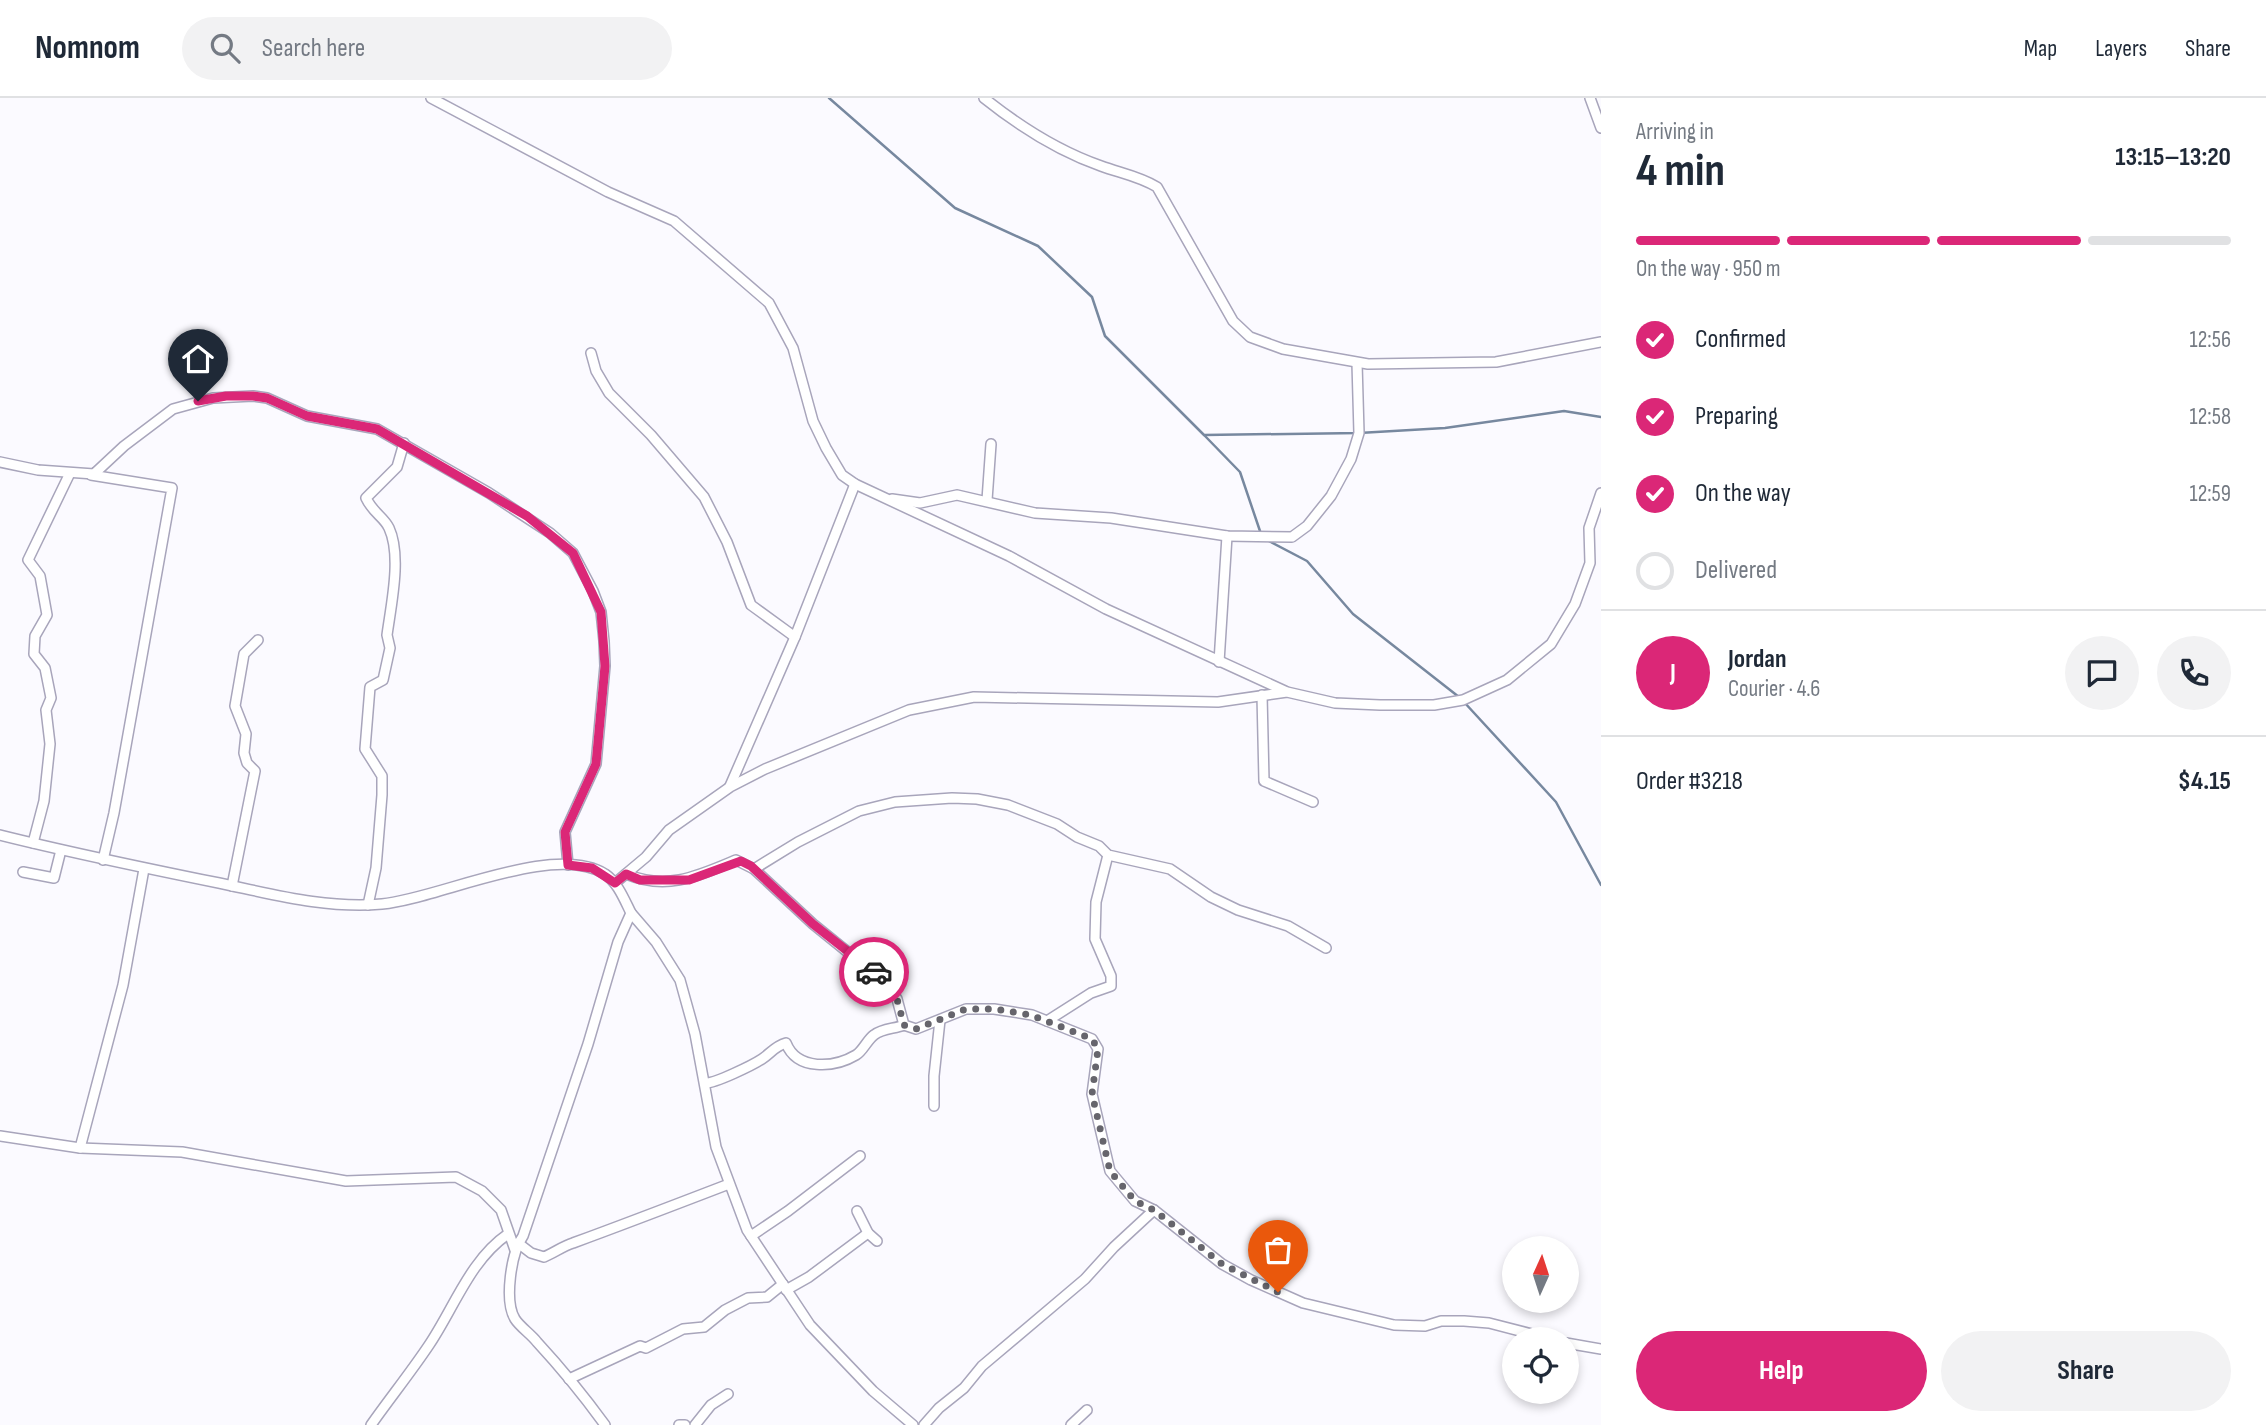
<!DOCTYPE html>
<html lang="en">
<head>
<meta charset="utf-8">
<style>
  body { margin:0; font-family:"Sofia Sans Condensed",sans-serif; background:#f2f2f3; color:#1f2937; height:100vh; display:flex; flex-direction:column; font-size:26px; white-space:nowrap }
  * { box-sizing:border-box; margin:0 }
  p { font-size:23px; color:#747a83 }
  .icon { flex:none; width:38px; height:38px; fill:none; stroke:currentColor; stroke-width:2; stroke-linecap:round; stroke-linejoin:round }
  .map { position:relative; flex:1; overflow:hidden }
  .sheet { display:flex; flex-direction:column; background:#fff; width:665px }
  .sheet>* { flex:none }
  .needle { width:46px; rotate:3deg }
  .fabs { position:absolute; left:1502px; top:1138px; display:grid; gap:14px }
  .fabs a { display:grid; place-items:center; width:77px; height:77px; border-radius:50%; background:#fff; box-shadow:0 4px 10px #0003; font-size:35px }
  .pin { position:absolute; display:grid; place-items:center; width:60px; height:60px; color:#fff; margin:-72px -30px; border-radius:50% 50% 50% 0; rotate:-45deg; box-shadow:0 0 7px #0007 }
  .pin .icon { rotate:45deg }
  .courier { position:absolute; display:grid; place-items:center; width:70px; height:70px; margin:-35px; border:5px solid #db2777; border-radius:50%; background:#fff; color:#222; box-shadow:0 2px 9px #0007 }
  .summary em { font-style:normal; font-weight:700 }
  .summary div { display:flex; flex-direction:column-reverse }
  .summary { display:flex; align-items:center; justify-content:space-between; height:119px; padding:0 35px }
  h1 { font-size:46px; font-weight:700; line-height:52px }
  .bar { display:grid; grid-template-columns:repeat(4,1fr); gap:10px 7px; align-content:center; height:84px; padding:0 35px }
  .bar i { height:9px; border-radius:5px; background:#e0e1e3 }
  .bar .on { background:#db2777 }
  .bar p { grid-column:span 4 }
  .line { display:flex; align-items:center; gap:18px; padding:0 35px; border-top:2px solid #e0e1e3 }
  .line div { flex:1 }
  .round { display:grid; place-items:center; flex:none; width:74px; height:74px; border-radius:37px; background:#f2f2f3 }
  ol { padding:0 35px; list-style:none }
  li { display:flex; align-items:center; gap:21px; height:77px }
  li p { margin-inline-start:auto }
  li .icon { padding:7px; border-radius:50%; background:#db2777; color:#fff; stroke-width:4 }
  li:last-child { color:#747a83 }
  li i { width:38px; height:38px; border:4px solid #e0e1e3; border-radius:50% }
  .primary-button { display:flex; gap:14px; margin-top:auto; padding:14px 35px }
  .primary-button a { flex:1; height:80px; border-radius:42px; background:#db2777; color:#fff; font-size:28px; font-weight:700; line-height:80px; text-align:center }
  .primary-button a+a { background:#f2f2f3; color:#1f2937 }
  header { display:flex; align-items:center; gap:42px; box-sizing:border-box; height:98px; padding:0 35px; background:#fff; border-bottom:2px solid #e0e1e3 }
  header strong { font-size:33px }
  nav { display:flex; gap:38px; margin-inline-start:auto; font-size:24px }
  .search { width:490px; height:63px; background:#f2f2f3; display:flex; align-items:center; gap:18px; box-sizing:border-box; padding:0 24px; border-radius:38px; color:#747a83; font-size:26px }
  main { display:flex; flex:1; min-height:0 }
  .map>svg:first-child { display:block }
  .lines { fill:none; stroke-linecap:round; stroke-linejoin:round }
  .stream { stroke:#77889f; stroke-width:2.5 }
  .minor-casing { stroke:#a8a5bb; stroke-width:12 }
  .minor { stroke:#fff; stroke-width:9 }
  .done { stroke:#66656c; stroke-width:7; stroke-dasharray:0 12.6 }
  .route { stroke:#db2777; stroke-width:9 }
</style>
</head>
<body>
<header>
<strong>Nomnom</strong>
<div class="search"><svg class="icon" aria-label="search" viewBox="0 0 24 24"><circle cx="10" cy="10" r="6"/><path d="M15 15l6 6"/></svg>Search here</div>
<nav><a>Map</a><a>Layers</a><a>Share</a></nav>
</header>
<main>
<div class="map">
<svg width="1601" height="1327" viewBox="0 0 1601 1327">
  <rect width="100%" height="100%" fill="#fbfaff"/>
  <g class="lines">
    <!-- stream -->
    <g class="stream">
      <path d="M829,0L955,110L1038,148L1092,199L1105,238L1204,337L1359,335L1445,330L1564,313L1601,319"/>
      <path d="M1205,338L1240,374L1261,436"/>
      <path d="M1265,441L1307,463L1353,516L1459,599"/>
      <path d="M1464,604L1556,704L1601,787"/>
    </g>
    <!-- minor casing -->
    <g class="minor-casing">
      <g id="minor">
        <path d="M431,0L608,94L674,123L769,205L793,250L813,323L826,350L842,377L855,386L1009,458L1106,511L1285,593"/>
        <path d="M984,0C1019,28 1058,53 1101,68C1120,75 1139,78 1157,89L1233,223L1250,239L1283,251L1368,266L1496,264L1601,244"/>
        <path d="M1590,0L1601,30"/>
        <path d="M591,255L596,273L609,295L651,337L704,399L727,444L751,507L795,539"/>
        <path d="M0,364L38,372L94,376L124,348L173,311L213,300L253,298L267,300L307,318L377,331L489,395L550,435L573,455L593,493L601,514L604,543L605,568L596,666L565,734L568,767"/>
        <path d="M91,377L172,390L114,715L103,762"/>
        <path d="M892,401L920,405L957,397L1035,415L1111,420L1227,438L1292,439L1307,428L1331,398L1351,361L1359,335L1357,265"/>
        <path d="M987,402L991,346"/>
        <path d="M1219,564L1227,438"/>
        <path d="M1262,597L1264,683L1313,704"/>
        <path d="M730,688L795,539L855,386"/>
        <path d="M0,737C72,755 145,770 219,785C272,796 326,811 382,806C438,801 553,744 605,776C618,785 624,801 631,815L618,844L588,946L523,1138C511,1155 504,1203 515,1221C520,1229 531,1236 537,1244C561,1270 584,1298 605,1327"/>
        <path d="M33,745L44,703L50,646L46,612L51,600L45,570L34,556L35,538L47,517L40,478L28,462L70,375"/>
        <path d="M754,771L813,826L886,885L897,901L904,927L916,931L966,911H994L1032,917L1092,941L1098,951L1092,996L1110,1073L1135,1103L1154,1112L1222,1166L1251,1182L1303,1205L1394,1227L1425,1228L1441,1223H1464L1489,1225L1551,1241"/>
        <path d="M23,774L54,780L61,752"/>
        <path d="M626,776C667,793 698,778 736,762L754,771L798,744L859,713L895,704L952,700L977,701L1008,707L1057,726L1077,739L1099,748L1108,757L1170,771L1211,799L1238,812L1288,828L1326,850"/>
        <path d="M615,785L646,759L669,732L730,689L765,671L909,612L974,599L1218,604L1287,594L1335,605L1380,607H1434L1463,602L1507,582L1551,546L1575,506L1590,465L1589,430L1601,395"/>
        <path d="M232,788L255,673L247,665L244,655L246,636L235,608L244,556L258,542"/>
        <path d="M368,807L376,770L382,697V678L365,651L370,589L383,582L390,550L387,537C391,507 402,458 389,430C384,419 373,415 366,400L397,369L404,345"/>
        <path d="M631,815L656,844L680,882L695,936L716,1049L747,1132L810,1227L873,1293L913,1327"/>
        <path d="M1047,923L1091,895L1111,888V878L1095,841L1096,804L1108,757"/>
        <path d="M705,985C714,986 753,967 762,961C771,955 775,948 786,945C797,973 834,970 856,957C863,953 867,942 874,937C883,930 895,931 904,927"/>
        <path d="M934,1008V978L940,922"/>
        <path d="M0,1038L80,1050L182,1054L346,1083L456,1079L482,1093L501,1112L515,1152"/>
        <path d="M80,1050L123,887L144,771"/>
        <path d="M857,1113L868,1135L877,1143"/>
        <path d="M751,1138L788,1113L860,1058"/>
        <path d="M518,1145L531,1155L544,1159C554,1155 563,1148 573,1145C625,1126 677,1106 729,1086"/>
        <path d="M786,1192L809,1179L868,1135"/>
        <path d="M1566,1245L1601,1251"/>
        <path d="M569,1281L640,1248L646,1250L683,1231L704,1229L725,1212L748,1200L767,1199L783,1186"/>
        <path d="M371,1327C390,1300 411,1274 429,1247C454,1210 470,1162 508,1136"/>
        <path d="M679,1327H685"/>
        <path d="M695,1327L711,1307L728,1296"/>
        <path d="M924,1327L939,1310L964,1290L982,1268L1085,1181L1114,1149L1154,1112"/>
        <path d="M1071,1327L1087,1312"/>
      </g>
    </g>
    <!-- minor -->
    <use href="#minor" class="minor"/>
  </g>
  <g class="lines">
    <!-- done -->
    <path class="done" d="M874,874L897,901L904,927L916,931L966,911H994L1031,917L1092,941L1098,951L1092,996L1110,1073L1135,1103L1154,1112L1222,1166L1278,1194"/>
    <!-- route -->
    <path class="route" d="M198,303L226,298H253L267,300L307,318L377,331L527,418L573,455L601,514L605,568L596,666L565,734L568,767L592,770L615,785L626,776L640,782H689L741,763L751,768L813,826L874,874"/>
  </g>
</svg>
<div class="fabs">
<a><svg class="needle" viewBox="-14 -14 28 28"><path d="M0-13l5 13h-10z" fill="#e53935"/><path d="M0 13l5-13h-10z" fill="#747a83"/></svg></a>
<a><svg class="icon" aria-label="locate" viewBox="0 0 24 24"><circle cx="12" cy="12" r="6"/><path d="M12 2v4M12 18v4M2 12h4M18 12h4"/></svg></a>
</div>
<div class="pin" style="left:1278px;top:1194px;background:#ea580c"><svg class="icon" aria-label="bag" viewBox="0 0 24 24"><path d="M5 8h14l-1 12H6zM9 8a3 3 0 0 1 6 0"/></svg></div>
<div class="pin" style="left:198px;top:303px;background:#1f2937"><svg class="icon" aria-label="home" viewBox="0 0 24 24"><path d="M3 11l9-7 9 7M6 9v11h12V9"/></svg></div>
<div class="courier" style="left:874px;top:874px"><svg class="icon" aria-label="car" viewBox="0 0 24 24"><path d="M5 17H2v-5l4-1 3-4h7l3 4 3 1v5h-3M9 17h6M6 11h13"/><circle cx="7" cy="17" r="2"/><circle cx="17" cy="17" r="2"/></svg></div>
</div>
<section class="sheet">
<div class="summary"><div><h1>4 min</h1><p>Arriving in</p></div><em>13:15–13:20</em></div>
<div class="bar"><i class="on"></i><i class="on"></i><i class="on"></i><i></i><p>On the way · 950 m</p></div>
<ol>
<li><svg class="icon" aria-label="check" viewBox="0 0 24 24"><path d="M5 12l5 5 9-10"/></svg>Confirmed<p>12:56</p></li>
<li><svg class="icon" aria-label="check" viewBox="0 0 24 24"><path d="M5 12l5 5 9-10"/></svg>Preparing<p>12:58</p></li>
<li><svg class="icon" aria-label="check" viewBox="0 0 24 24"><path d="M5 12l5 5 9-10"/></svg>On the way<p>12:59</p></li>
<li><i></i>Delivered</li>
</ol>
<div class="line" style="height:126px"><b class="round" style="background:#db2777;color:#fff">J</b><div><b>Jordan</b><p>Courier · 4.6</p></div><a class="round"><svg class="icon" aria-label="chat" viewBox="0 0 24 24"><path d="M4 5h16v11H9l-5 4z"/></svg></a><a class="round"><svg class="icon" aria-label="phone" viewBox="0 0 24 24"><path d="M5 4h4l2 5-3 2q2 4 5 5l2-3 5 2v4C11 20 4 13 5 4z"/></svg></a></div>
<div class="line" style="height:91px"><div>Order #3218</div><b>$4.15</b></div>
<div class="primary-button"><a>Help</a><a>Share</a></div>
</section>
</main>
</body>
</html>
